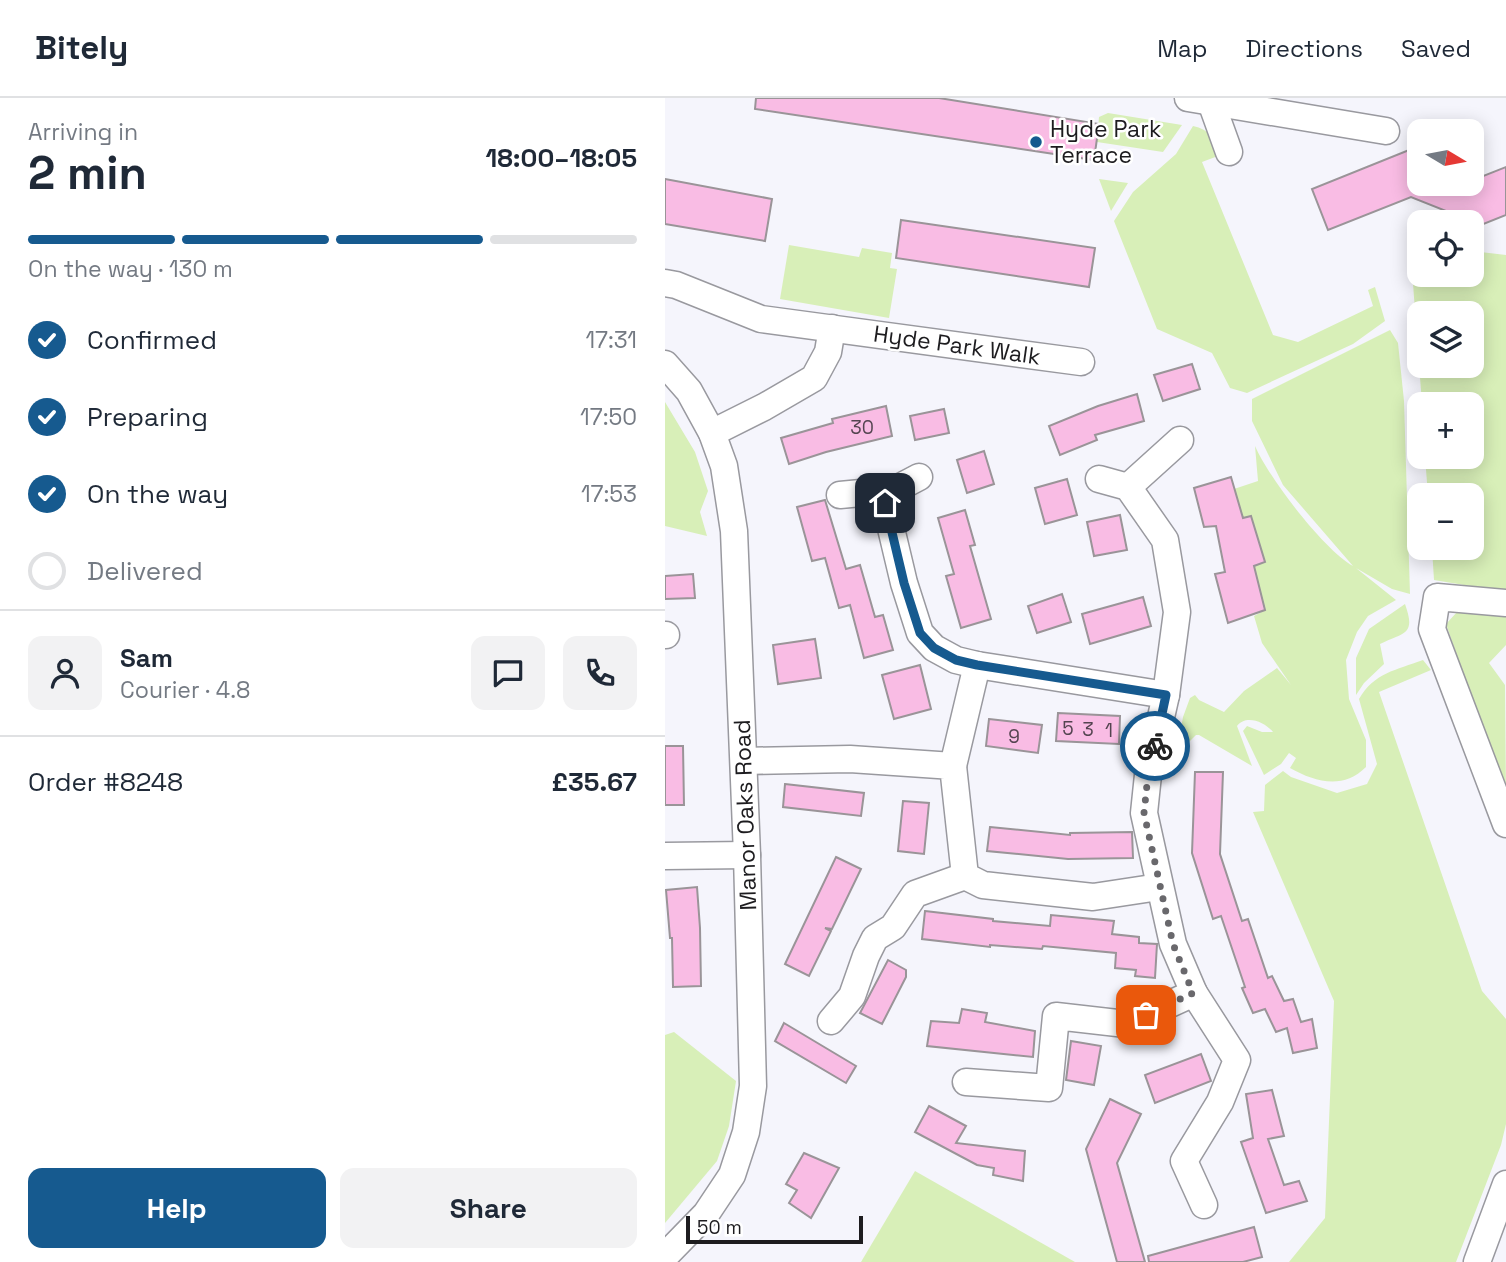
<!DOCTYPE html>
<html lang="en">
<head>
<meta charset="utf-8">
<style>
  body { margin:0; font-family:"Space Grotesk",sans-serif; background:#f2f2f3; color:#1f2937; height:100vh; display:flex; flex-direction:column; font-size:26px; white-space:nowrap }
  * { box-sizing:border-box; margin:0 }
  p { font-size:23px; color:#747a83 }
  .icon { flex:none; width:38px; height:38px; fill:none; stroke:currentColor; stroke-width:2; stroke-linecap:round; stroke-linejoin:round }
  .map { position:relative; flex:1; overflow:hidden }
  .side { display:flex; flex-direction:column; background:#fff; width:665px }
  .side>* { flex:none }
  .needle { width:46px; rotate:100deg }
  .tools { position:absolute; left:742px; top:21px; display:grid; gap:14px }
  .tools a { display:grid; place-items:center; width:77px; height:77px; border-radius:14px; background:#fff; box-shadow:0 4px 18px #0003; font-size:35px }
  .scale { position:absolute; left:21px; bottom:18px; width:177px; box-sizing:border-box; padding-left:7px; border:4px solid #1d1c1f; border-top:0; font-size:19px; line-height:24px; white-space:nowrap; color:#1d1c1f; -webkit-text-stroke:5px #fff; paint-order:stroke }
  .pin { position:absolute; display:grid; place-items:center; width:60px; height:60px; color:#fff; margin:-30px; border-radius:14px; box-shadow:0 4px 10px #0006 }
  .courier { position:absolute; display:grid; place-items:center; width:70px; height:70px; margin:-35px; border:5px solid #165a8f; border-radius:50%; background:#fff; color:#222; box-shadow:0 2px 9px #0007 }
  .overview em { font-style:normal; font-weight:700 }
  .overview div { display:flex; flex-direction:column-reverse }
  .overview { display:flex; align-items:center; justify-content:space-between; height:119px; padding:0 28px }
  h1 { font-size:46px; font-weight:700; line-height:52px }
  .bar { display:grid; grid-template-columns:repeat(4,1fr); gap:10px 7px; align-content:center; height:84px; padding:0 28px }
  .bar i { height:9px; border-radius:5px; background:#e0e1e3 }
  .bar .selected { background:#165a8f }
  .bar p { grid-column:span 4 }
  .line { display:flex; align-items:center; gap:18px; padding:0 28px; border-top:2px solid #e0e1e3 }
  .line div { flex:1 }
  .round { display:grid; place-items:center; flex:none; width:74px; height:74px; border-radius:14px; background:#f2f2f3 }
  ol { padding:0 28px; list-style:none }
  li { display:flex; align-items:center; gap:21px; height:77px }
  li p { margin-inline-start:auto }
  li .icon { padding:7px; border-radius:50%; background:#165a8f; color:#fff; stroke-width:4 }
  li:last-child { color:#747a83 }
  li i { width:38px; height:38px; border:4px solid #e0e1e3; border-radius:50% }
  .primary-button { display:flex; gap:14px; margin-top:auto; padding:14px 28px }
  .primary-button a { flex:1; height:80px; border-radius:14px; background:#165a8f; color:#fff; font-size:28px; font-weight:700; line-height:80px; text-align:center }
  .primary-button a+a { background:#f2f2f3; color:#1f2937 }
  header { display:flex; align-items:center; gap:42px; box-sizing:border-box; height:98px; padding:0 35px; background:#fff; border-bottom:2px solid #e0e1e3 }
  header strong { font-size:33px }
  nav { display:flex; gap:38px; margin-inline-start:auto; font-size:24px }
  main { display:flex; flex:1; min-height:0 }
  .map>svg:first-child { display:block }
  .green { fill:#d8efb8; fill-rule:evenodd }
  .building { fill:#f9bce4; stroke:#9a9498; stroke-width:2 }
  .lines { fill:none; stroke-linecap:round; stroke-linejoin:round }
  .minor-casing { stroke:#99999f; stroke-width:29 }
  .minor { stroke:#fff; stroke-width:26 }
  .done { stroke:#69686c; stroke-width:7; stroke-dasharray:0 12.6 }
  .route { stroke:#165a8f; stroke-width:9 }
  .poi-dot { fill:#165a8f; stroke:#fff; stroke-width:2.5 }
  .labels { text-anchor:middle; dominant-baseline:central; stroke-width:5; stroke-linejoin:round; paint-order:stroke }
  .number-label { font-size:19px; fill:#544450 }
  .poi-label { font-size:23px; fill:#1d1c1f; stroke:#fff; text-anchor:start }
  .street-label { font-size:23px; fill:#1d1c1f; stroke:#fff }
</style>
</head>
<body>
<header>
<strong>Bitely</strong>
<nav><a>Map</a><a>Directions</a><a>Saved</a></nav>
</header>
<main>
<section class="side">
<div class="overview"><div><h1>2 min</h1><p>Arriving in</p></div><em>18:00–18:05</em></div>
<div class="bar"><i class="selected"></i><i class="selected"></i><i class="selected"></i><i></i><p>On the way · 130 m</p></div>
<ol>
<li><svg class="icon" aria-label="check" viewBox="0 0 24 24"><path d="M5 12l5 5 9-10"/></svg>Confirmed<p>17:31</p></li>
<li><svg class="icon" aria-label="check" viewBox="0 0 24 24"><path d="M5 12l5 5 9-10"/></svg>Preparing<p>17:50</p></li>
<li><svg class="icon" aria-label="check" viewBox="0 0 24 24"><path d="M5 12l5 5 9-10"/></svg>On the way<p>17:53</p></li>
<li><i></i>Delivered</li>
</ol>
<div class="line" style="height:126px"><a class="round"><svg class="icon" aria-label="person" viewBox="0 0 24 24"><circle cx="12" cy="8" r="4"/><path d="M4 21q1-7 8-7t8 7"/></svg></a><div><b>Sam</b><p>Courier · 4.8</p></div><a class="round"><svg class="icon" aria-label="chat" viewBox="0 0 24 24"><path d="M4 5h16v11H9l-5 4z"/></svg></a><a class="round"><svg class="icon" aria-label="phone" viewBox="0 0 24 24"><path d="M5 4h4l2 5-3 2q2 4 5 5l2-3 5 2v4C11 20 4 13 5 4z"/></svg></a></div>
<div class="line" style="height:91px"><div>Order #8248</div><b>£35.67</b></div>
<div class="primary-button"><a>Help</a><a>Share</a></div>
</section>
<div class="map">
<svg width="841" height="1164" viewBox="0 0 841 1164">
  <rect width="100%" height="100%" fill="#f5f5fc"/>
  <!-- green -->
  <g class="green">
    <path d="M443,15L517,27L498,54L432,44L434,19Z"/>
    <path d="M528,28C544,31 552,43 561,55L537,64L608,237L633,244L708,208L703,192L710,189L720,223L688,246L582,295L565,290L547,255L492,231L449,123L468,94L511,56Z"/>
    <path d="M434,81L463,85L446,113Z"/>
    <path d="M124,147L194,159L197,150L227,155L225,170L232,171L224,220L115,201Z"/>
    <path d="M754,153V177H807V153L841,157V494L769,482L767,450H807V397H763L760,359H807V306H757L746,159ZM754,215H807V268H754Z"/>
    <path d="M725,232L733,245L739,303L745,496L727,491L691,470L731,502L703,518L692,534L681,562L684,601L701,642V669C678,692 650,684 625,670L631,660L624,655L616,666L599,677L578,633L582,628L597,634H608C600,624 581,616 572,628L587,668L534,637H531L511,657L518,619L525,600L530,597L534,602L559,614L579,593L612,570L626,587L597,545L589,518L600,512L589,468L600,464L585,418L578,420L569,391L593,383L590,348C604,380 658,451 688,468L618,387L587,323V301Z"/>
    <path d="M0,304L30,354L43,393L35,414L42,438L0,428Z"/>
    <path d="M740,506C751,537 740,534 715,546L719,566L699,585L691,597V560L704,531Z"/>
    <path d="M841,511V547L824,565L840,587L841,699L781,526L793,513Z"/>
    <path d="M758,562L766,572L714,594L817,893L841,921V1026L836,1047L791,1164H624L660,1120L669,903L588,714L599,713L600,687L618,673L626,679L672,695L702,686L712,666L694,601C709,575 731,572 758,562Z"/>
    <path d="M9,934L71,983L64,1028L52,1063L0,1125V937Z"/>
    <path d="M250,1073L410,1164H196Z"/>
  </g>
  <!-- building -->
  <g class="building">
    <path d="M91,0H274L434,26L429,62L90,11Z"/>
    <path d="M754,48V86H807V74L816,79L841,69V117L816,127L746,99L663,132L647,91Z"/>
    <path d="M0,81L107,101L100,143L0,126Z"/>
    <path d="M236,122L430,150L424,189L231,160Z"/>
    <path d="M527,266L535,291L498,303L489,277Z"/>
    <path d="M472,296L479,323L430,337L432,342L395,357L384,328L433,308Z"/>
    <path d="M221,308L227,338L161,354L124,366L116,340L168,325L167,321Z"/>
    <path d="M279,311L284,335L250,342L245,318Z"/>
    <path d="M319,353L329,386L302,395L292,362Z"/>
    <path d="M566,379L578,420L586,418L600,464L589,468L600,512L563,525L550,476L560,474L551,428L539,429L529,390Z"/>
    <path d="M402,381L412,417L380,426L370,390Z"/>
    <path d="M160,402L181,471L195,467L210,519L218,517L228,552L199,560L185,507L174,510L160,460L147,463L132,409Z"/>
    <path d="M300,412L310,447L305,448L326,521L296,530L281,478L289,476L273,420Z"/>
    <path d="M455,417L462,452L429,458L422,424Z"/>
    <path d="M28,476L30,500L0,501V478Z"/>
    <path d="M397,496L406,524L372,535L363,508Z"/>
    <path d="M478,499L486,528L425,546L417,516Z"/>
    <path d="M150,541L156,580L113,586L108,547Z"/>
    <path d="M255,567L266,611L229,621L217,577Z"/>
    <path d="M393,615L455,618L454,646L391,643Z"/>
    <path d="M324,621L377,627L373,655L321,648Z"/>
    <path d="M0,648H18L19,707H0Z"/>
    <path d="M530,674H558L555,756L577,823L583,821L603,880L607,878L619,903L628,901L636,924L647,921L652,950L628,955L622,930L611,934L600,911L588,915L577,890L580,889L556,818L548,821L527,755Z"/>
    <path d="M120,686L199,695L196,718L118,709Z"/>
    <path d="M238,703L264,705L259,756L233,753Z"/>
    <path d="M325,729L405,737V735L467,734L468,760L403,761L322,753Z"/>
    <path d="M171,759L196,771L167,831L160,830L166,833L144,878L120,866Z"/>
    <path d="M32,789L35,830L36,888L8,889L7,840H5L1,792Z"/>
    <path d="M260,813L328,821V823L385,828L386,817L449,823L447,836L474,839V845L492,846L490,880L470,878L471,872L450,870L451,855L378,848L377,851L325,847V849L257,841Z"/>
    <path d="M223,862L241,872V879L217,926L195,915Z"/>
    <path d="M297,911L322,915L320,924L370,933L368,959L262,948L266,923L294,925Z"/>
    <path d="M119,925L191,968L181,985L110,943Z"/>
    <path d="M406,943L436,948L429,987L401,982Z"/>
    <path d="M536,956L546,983L490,1005L480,977Z"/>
    <path d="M607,992L619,1038L603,1041L619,1087L634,1083L642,1103L601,1115L576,1044L588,1040L581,996Z"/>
    <path d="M445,1001L476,1016L452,1065L480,1164H452L421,1051Z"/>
    <path d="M264,1008L301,1028L291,1045L360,1053L358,1083L328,1077L329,1070L312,1067L250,1034Z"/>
    <path d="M139,1055L174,1070L146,1120L124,1105L132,1092L121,1086Z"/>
    <path d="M589,1129L597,1159L578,1164H484L483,1158Z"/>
  </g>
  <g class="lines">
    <!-- minor casing -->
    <g class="minor-casing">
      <g id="minor">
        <path d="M523,0L721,33"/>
        <path d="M546,4L564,54"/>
        <path d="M0,185L11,187L96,221L416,264"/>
        <path d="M0,266L24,293L47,335L59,368L69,433L82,757L88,988L81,1034L67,1077L41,1116L0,1158"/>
        <path d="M47,335L99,309L149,280L163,254L167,230"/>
        <path d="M434,381L463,389L500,442L512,514L501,597L483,677L479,715L508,846L529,895L572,962L555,1004L519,1063L539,1107"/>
        <path d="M463,389L515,342"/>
        <path d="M175,397L196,395L220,405L235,389L254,379"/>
        <path d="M220,405L239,485L255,535L269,550L291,562L312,567L501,597"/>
        <path d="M841,505L772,499L767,531L841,726"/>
        <path d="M0,537H1"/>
        <path d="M79,663L185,661L288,668L300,778L318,787L428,799L494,789"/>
        <path d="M288,668L312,567"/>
        <path d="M0,758L82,757"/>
        <path d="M166,923L187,898L201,858L210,840L228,829L250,796L300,778"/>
        <path d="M301,984L384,990L391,918L461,926L529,895"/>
        <path d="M812,1164L841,1086"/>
      </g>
    </g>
    <!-- minor -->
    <use href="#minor" class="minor"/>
  </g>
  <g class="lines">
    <!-- done -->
    <path class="done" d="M481,917L528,895L508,846L479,715L483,677L490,648"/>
    <!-- route -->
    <path class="route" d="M220,405L239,485L255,535L269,550L291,562L312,567L501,597L490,648"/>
  </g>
  <!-- markers -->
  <circle class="poi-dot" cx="371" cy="44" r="7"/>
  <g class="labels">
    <!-- number labels -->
    <g class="number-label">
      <text x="197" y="329">30</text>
      <text x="403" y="630">5</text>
      <text x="423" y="631">3</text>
      <text x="444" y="632">1</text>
      <text x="349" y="638">9</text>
    </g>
    <!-- poi labels -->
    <g class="poi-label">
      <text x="385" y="31">Hyde Park<tspan x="385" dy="26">Terrace</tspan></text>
    </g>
    <!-- street labels -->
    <g class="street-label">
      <text transform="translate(292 247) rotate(8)">Hyde Park Walk</text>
      <text transform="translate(80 717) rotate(-92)">Manor Oaks Road</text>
    </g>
  </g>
</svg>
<div class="tools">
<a><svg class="needle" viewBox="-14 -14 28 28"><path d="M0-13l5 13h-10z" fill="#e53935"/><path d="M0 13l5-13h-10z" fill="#747a83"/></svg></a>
<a><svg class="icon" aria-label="locate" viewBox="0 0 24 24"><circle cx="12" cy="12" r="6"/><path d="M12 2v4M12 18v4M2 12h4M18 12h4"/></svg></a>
<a><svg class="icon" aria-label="layers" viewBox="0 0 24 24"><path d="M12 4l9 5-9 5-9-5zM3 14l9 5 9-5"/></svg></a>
<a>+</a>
<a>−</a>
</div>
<div class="scale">50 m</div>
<div class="pin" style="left:481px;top:917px;background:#ea580c"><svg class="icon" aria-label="bag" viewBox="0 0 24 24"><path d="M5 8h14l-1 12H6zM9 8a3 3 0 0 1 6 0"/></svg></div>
<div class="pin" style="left:220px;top:405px;background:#1f2937"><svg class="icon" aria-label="home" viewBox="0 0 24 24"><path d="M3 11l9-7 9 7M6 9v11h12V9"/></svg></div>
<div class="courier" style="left:490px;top:648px"><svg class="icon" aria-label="bike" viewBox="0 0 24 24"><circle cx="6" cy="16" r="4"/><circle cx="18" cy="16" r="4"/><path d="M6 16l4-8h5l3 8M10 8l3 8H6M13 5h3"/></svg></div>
</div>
</main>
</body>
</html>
